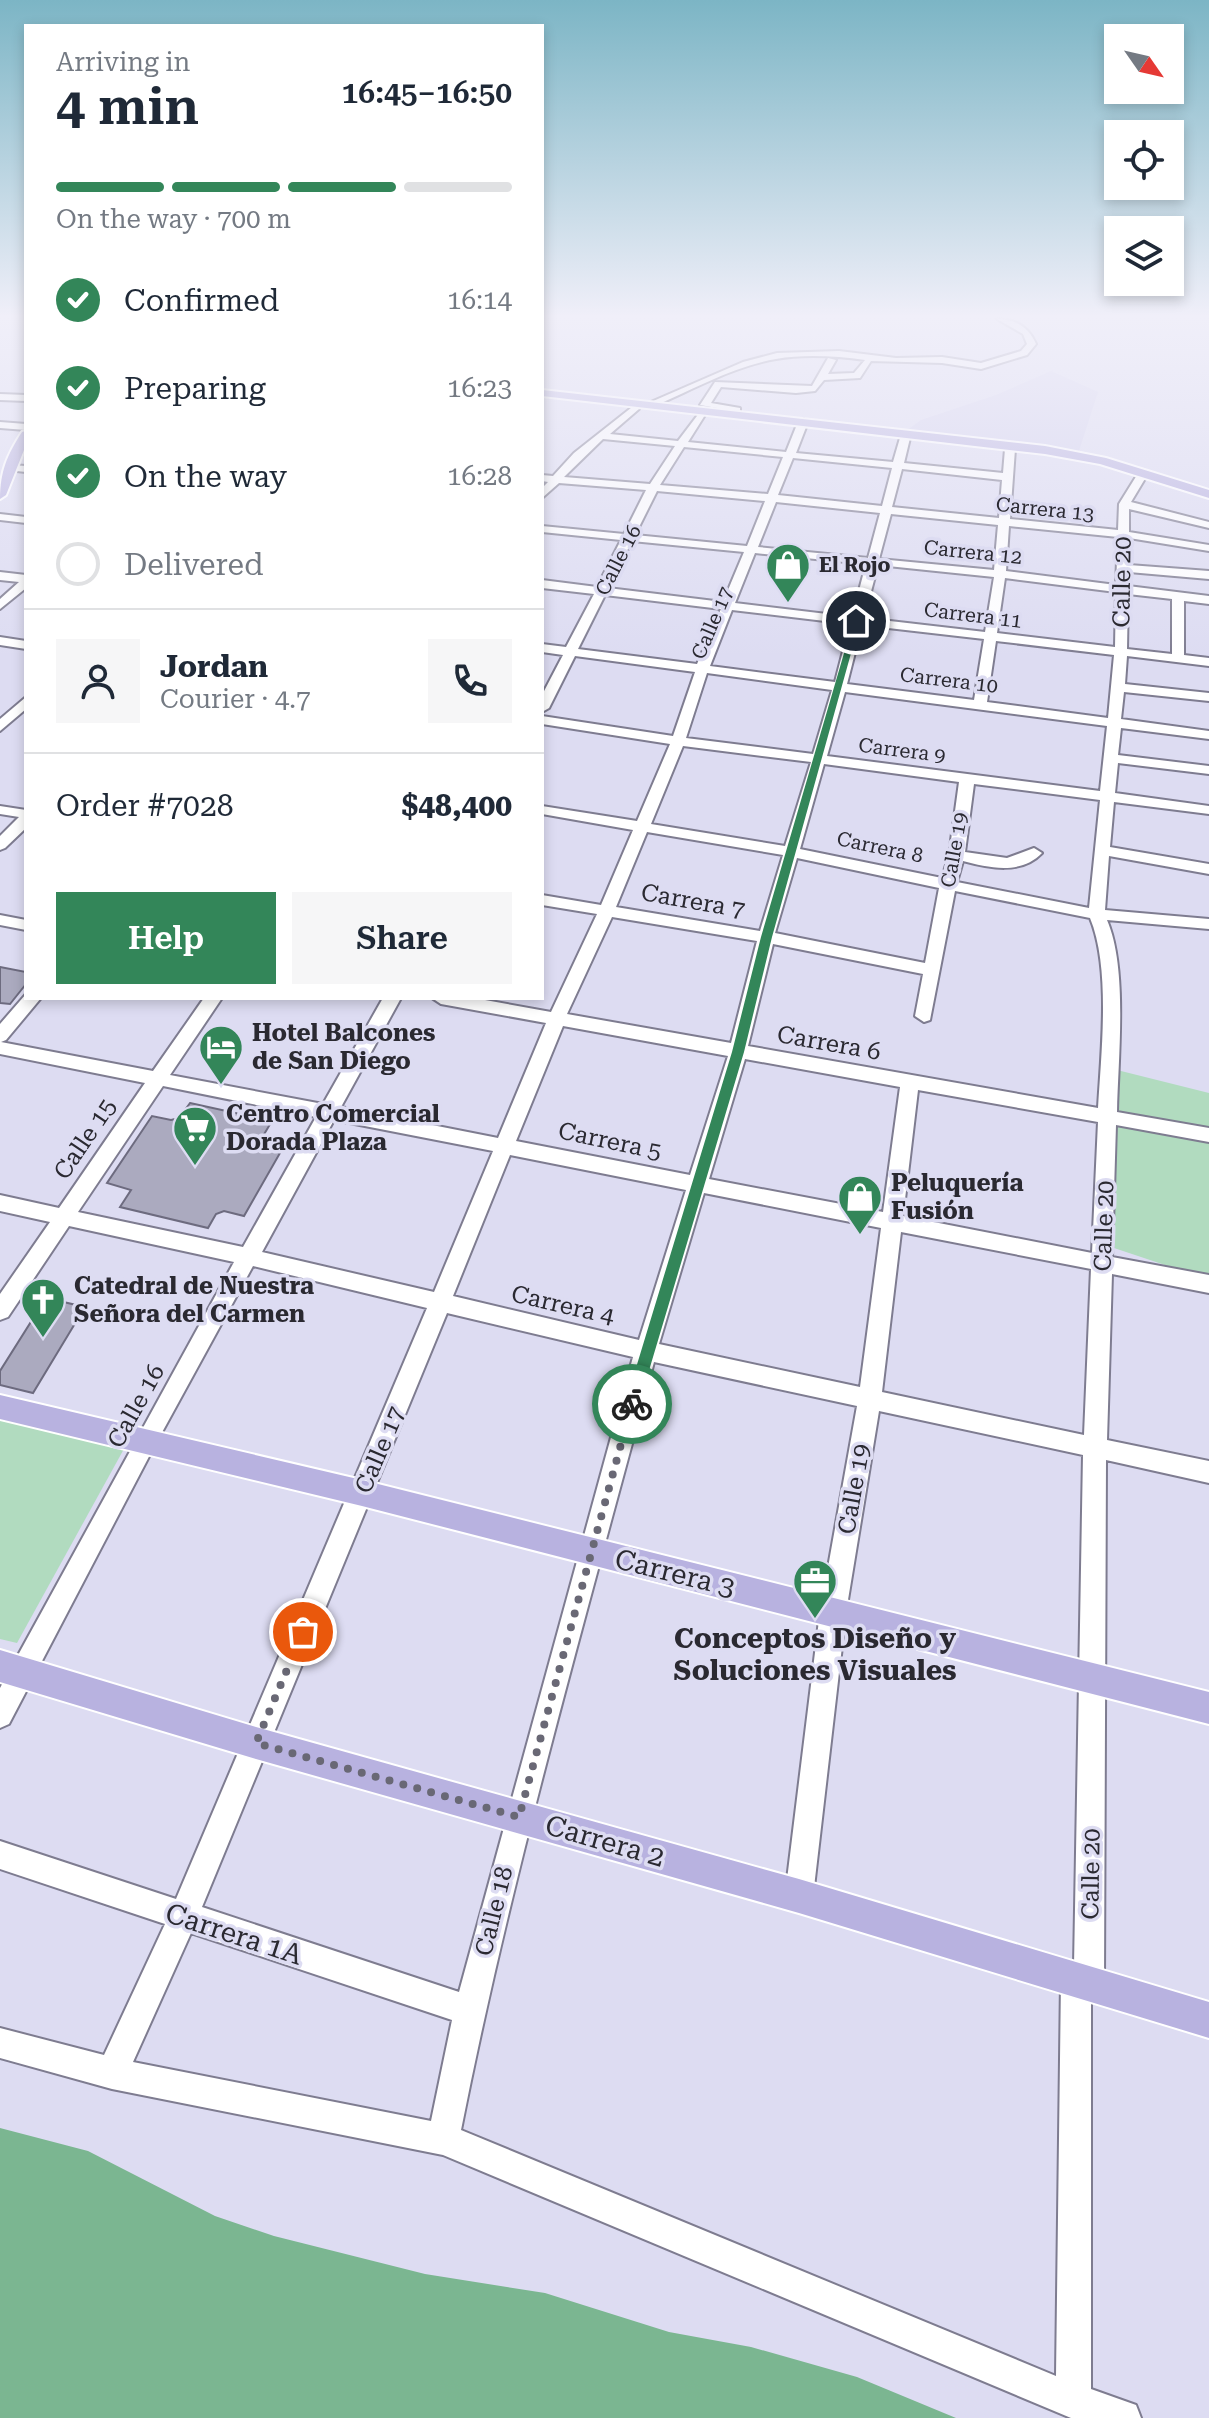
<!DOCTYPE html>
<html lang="en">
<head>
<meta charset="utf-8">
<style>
  body { margin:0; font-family:"Roboto Serif",serif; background:#f6f6f7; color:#1f2937; height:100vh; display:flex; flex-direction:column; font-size:30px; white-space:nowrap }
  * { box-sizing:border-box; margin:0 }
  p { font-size:26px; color:#747a83 }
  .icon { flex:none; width:44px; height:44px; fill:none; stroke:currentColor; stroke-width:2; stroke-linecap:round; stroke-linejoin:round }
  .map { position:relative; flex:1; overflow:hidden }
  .panel { position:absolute; left:24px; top:24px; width:520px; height:976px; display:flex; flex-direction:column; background:#fff; border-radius:0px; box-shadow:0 4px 12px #0003 }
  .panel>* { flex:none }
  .needle { width:52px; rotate:124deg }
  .controls { position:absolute; left:1104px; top:24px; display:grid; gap:16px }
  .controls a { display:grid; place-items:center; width:80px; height:80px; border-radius:0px; background:#fff; box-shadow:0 4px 12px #0003; font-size:40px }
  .pin { position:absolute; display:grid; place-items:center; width:68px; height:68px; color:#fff; margin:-34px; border:4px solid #fff; border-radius:50%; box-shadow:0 2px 8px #0007 }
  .courier { position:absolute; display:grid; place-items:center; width:80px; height:80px; margin:-40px; border:6px solid #338659; border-radius:50%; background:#fff; color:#222; box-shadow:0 2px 10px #0007 }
  .summary em { font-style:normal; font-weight:600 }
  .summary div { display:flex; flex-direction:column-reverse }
  .summary { display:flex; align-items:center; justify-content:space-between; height:136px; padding:0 32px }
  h1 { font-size:52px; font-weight:600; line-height:60px }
  .bar { display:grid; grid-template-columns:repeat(4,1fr); gap:12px 8px; align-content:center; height:96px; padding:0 32px }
  .bar i { height:10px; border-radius:6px; background:#e0e1e3 }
  .bar .selected { background:#338659 }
  .bar p { grid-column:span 4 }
  .line { display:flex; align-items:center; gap:20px; padding:0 32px; border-top:2px solid #e0e1e3 }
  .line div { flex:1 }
  .round { display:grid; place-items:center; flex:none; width:84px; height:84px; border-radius:0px; background:#f6f6f7 }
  ol { padding:0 32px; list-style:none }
  li { display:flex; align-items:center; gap:24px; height:88px }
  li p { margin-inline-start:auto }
  li .icon { padding:8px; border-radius:50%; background:#338659; color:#fff; stroke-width:4 }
  li:last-child { color:#747a83 }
  li i { width:44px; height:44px; border:4px solid #e0e1e3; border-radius:50% }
  .button { display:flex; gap:16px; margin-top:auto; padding:16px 32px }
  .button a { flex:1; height:92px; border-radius:0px; background:#338659; color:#fff; font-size:32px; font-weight:600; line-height:92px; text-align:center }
  .button a+a { background:#f6f6f7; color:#1f2937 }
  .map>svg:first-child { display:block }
  .built { fill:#d3d1ee }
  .green { fill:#b1dbbf }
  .water { fill:#7bb691 }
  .building { fill:#abaabf; stroke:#6d6b7f; stroke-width:2 }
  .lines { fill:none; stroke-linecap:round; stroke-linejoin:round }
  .minor-casing { stroke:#7e7c90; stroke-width:4 }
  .major-casing { stroke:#fff; stroke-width:4 }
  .minor { fill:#fff; fill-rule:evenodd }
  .major { fill:#b8b2e0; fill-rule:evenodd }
  .route { fill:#338659 }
  .done { stroke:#696875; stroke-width:8; stroke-dasharray:0 14.4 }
  .labels { text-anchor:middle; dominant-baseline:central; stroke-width:7; stroke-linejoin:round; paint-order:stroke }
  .far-street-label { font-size:20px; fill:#2a2931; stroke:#dddcf2 }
  .far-poi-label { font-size:20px; font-weight:bold; fill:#2a2931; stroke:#dddcf2; text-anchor:start }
  .street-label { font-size:24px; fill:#2a2931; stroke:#dddcf2 }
  .poi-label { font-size:24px; font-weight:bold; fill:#2a2931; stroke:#dddcf2; text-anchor:start }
  .near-street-label { font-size:28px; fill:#2a2931; stroke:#dddcf2 }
  .near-poi-label { font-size:28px; font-weight:bold; fill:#2a2931; stroke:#dddcf2 }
</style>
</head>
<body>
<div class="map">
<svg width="1209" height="2418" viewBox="0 0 1209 2418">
  <rect width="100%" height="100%" fill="#dddcf2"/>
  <!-- built -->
  <path class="built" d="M1051,371L1098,392L1078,454L906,431L921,420L996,395Z"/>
  <!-- green -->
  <g class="green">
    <path d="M1117,1070L1209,1093V1274L1171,1267L1108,1246Z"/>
    <path d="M0,1416L125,1447L17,1643L0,1639Z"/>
  </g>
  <!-- water -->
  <path class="water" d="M0,2128L88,2151L215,2216L274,2236L425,2274L545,2293L669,2332L751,2347L857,2377L956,2418H0Z"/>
  <!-- building -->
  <g class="building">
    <path d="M0,967L26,972V984L10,1004L0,1003Z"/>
    <path d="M190,1103L272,1121L260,1141L284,1146L244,1216L224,1211L216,1214L208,1228L120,1207L131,1190L107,1183L152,1116L171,1120L179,1118Z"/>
    <path d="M46,1298L85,1307L33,1393L0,1385V1371Z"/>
  </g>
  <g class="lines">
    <!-- minor casing -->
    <g class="minor-casing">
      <g id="minor">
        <path d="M997,319C1015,319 1029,327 1036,344L1027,355L981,369L942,363L871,361L860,378L824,380L815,391L796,393L721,387L711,403L740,408V412L700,405L715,382L812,386L828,358L836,360L828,374L854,373L865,360C836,356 804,354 776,359C734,366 692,390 652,407L644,405L743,362L777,353L839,351L896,358L942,357L981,363L1021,351L1027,344L1023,334Z"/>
        <path d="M0,394L26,395V401L0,400Z"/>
        <path d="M636,404L639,409L610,434L678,441L700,412L705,415L688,442L786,452L798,422L803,419L808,422L796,453L893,462L900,438L905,435L910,438L904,463L1003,473L1005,449L1010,446L1015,449L1010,519L1118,530L1119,504L1137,475L1141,474L1146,477L1131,502L1209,522V528L1129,509V532L1209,545V551L1129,538V565L1209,571V579L1129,572L1128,586L1209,596V604L1184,601V655L1209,658V666L1127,656L1125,684L1209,693V701L1124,692L1121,719L1209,731V739L1121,728L1118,755L1209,766V774L1118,763L1115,793L1209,806V814L1114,802L1110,847L1209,864V874L1109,856L1105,910L1209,919V929L1107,920C1128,969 1118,1058 1117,1112L1209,1128V1142L1116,1125L1112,1257L1209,1275V1293L1112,1274L1107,1440L1209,1461V1483L1106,1460L1104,1984L1100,1995L1091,1998V2389L1136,2405L1141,2418H1071L443,2155L112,2089L0,2058V2028L104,2055L165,1924L0,1869V1841L176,1899L427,1308L253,1266L154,1447L9,1724L0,1728V1688L234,1262L69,1226L8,1317L0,1320V1294L50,1222L0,1211V1195L59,1208L145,1083L0,1054V1024L26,994V998H41L6,1040L1,1042L153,1071L204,998H222L170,1075L323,1104L383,998H401L341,1107L498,1138L546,1023L441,1004L432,998H474L551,1012L597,914L542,905V895L601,905L633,830L542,814V806L637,821L670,744L542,724V716L673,736L695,672L575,656L549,708L542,712V695L563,655L542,652V644L566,647L594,594L542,588V580L597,587L621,540L542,532V526L624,534L646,490L559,483L542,498V488L548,482L542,481V475L553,476L574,453ZM603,439L675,446L650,484L564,477ZM684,447L783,457L768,494L660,485ZM793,458L892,468L882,506L778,495ZM902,469L1002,480L999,518L892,507ZM657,491L765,501L747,546L635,535ZM776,502L880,513L868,558L758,547ZM891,514L998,525L994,570L879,559ZM1009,526L1118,537L1116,585L1006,571ZM632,541L744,552L723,602L608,588ZM755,553L866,564L852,617L735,603ZM878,565L994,577L985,632L864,618ZM1005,578L1116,592L1115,647L997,633ZM1128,594L1172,599V654L1127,649ZM605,595L721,609L697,664L578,649ZM732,610L850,624L835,682L710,666ZM862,625L984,639L974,700L847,684ZM996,641L1114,655L1108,718L987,702ZM707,673L832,690L813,754L686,738ZM845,692L1107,726L1100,791L827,756ZM683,746L811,762L785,846L651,824ZM824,764L959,782L949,855L942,878L800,849ZM974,784L1100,800L1089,908L957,882L963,861C989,868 1021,875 1042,853L1034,848L1007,858L965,852ZM647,832L783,855L760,931L616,907ZM797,858L939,888L925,963L775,933ZM955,891L1090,918C1111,968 1101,1054 1098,1108L748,1046L773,944L923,974L915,1016L924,1022L930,1020ZM612,917L757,941L731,1043L567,1014ZM563,1026L728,1056L690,1175L516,1141ZM745,1059L900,1087L883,1212L709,1179ZM163,1086L316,1117L243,1247L78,1212ZM918,1090L1098,1122L1092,1253L903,1216ZM334,1120L493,1151L434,1292L262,1252ZM510,1155L686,1190L639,1340L453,1296ZM704,1193L881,1228L860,1387L659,1344ZM901,1232L1091,1269L1084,1435L882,1392ZM447,1313L633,1357L459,1992L202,1907ZM654,1362L857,1406L820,1612L785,1896L789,1906L799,1910L809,1906L813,1896L846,1612L879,1411L1083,1455L1074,1966L1065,1969L1061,1980L1056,2376L461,2130C512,1871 586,1617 654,1362ZM191,1933L452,2020L431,2121L133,2062Z"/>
        <path d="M0,422L26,424V430L0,428Z"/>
        <path d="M11,465L26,466V472L7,470V466Z"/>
        <path d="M0,514L26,517V523L0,520Z"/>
        <path d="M0,572L26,575V588L0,609V599L19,582L0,580Z"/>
        <path d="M0,637L26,641V649L0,645Z"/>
        <path d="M26,697V709L0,731V719Z"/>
        <path d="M0,806L26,810V828L5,848L0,850V836L19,817L0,814Z"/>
        <path d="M0,915L26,920V930L0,925Z"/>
      </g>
    </g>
    <!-- major casing -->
    <g class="major-casing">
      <g id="major">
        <path d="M542,390L1045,446L1106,458L1209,490V498L1100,464L1045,454L542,396Z"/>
        <path d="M26,431V445L6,495L0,499C0,472 7,455 22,432Z"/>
        <path d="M0,1395L362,1480L1209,1692V1724L362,1506L0,1419Z"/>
        <path d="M0,1650L256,1727L799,1879L1209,2002V2038L799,1913L256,1759L0,1682Z"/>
      </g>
    </g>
    <!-- minor -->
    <use href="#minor" class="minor"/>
    <!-- major -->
    <use href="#major" class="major"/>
  </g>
  <!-- sky -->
  <linearGradient id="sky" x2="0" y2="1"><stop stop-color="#7cb5c5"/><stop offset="0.48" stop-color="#f0eff9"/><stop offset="1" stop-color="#f0eff9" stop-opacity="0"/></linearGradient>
  <rect width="1209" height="658" fill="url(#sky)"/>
  <!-- route -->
  <path class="route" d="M854,619L860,621L772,937L744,1052L639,1404L632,1411L625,1404L732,1052L761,937Z"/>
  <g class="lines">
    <!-- done -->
    <path class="done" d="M303,1632L256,1743L519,1817L632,1404"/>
  </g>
  <!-- icons -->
  <defs>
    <g id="shop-pin" transform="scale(2.3)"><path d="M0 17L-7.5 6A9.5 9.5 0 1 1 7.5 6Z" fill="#338659" stroke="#dddcf2"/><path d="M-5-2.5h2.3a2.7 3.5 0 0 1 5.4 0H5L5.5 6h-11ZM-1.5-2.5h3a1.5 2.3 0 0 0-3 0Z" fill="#fff"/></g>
    <g id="hotel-pin" transform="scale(2.3)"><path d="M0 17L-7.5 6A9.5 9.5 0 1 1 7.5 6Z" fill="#338659" stroke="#dddcf2"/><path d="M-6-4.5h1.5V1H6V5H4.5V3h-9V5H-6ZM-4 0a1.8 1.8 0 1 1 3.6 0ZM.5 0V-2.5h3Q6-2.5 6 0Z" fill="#fff"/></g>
    <g id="supermarket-pin" transform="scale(2.3)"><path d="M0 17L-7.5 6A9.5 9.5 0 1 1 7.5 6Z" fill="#338659" stroke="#dddcf2"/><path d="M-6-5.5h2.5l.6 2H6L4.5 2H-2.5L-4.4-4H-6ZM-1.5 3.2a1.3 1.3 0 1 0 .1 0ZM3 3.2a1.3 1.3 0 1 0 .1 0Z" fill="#fff"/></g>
    <g id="church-pin" transform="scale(2.3)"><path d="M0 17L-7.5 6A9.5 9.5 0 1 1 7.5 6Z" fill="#338659" stroke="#dddcf2"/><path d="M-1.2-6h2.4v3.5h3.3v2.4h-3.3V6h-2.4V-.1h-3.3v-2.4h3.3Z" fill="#fff"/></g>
    <g id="office-pin" transform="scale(2.3)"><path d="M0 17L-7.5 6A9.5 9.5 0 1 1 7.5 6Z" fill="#338659" stroke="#dddcf2"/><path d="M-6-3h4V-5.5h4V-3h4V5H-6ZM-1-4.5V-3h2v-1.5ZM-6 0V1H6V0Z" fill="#fff"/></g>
  </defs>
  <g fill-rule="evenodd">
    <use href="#shop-pin" x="788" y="565"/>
    <use href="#hotel-pin" x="221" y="1047"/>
    <use href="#supermarket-pin" x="195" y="1128"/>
    <use href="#shop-pin" x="860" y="1197"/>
    <use href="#church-pin" x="43" y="1300"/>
    <use href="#office-pin" x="815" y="1581"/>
  </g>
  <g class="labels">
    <!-- far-street labels -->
    <g class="far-street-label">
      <text transform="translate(1045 509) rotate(6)">Carrera 13</text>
      <text transform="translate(973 552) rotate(6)">Carrera 12</text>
      <text transform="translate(618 560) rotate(-63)">Calle 16</text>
      <text transform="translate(973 615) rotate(7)">Carrera 11</text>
      <text transform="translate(712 623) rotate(-67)">Calle 17</text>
      <text transform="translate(949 680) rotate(7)">Carrera 10</text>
      <text transform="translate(902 750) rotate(7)">Carrera 9</text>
      <text transform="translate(880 847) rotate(12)">Carrera 8</text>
      <text transform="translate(954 850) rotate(-80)">Calle 19</text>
    </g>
    <!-- far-poi labels -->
    <g class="far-poi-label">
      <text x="819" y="565">El Rojo</text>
    </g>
    <!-- street labels -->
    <g class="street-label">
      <text transform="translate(1122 582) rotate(-89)">Calle 20</text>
      <text transform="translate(693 901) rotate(10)">Carrera 7</text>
      <text transform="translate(829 1043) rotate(10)">Carrera 6</text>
      <text transform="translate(85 1139) rotate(-56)">Calle 15</text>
      <text transform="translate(610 1141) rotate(12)">Carrera 5</text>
      <text transform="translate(1104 1226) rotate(-88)">Calle 20</text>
      <text transform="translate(563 1305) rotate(13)">Carrera 4</text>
      <text transform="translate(136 1406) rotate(-61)">Calle 16</text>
      <text transform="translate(380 1450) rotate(-67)">Calle 17</text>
      <text transform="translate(854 1489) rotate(-80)">Calle 19</text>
      <text transform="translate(1091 1874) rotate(-89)">Calle 20</text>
      <text transform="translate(494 1911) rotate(-76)">Calle 18</text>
    </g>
    <!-- poi labels -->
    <g class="poi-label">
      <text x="252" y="1033">Hotel Balcones<tspan x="252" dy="28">de San Diego</tspan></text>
      <text x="226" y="1114">Centro Comercial<tspan x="226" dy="28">Dorada Plaza</tspan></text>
      <text x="891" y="1183">Peluquería<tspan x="891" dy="28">Fusión</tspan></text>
      <text x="74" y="1286">Catedral de Nuestra<tspan x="74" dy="28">Señora del Carmen</tspan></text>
    </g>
    <!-- near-street labels -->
    <g class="near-street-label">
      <text transform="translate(675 1573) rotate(14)">Carrera 3</text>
      <text transform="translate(605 1841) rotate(16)">Carrera 2</text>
      <text transform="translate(234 1934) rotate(18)">Carrera 1A</text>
    </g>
    <!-- near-poi labels -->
    <g class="near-poi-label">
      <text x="815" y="1638">Conceptos Diseño y<tspan x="815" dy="32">Soluciones Visuales</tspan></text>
    </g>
  </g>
</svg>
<div class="controls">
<a><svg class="needle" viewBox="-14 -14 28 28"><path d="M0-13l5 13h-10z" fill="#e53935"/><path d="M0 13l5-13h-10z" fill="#747a83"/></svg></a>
<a><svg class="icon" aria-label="locate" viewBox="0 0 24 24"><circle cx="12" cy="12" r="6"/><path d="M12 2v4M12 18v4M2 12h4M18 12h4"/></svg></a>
<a><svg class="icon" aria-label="layers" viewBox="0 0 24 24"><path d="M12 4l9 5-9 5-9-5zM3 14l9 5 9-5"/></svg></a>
</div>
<div class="pin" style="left:303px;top:1632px;background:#ea580c"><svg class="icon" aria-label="bag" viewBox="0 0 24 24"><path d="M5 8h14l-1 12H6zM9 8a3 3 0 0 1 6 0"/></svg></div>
<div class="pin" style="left:856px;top:621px;background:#1f2937"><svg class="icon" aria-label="home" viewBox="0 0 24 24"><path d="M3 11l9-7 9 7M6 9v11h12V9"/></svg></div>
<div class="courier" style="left:632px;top:1404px"><svg class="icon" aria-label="bike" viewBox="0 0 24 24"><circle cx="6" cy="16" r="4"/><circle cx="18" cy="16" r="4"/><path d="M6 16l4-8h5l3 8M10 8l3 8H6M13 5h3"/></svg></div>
<section class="panel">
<div class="summary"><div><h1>4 min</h1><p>Arriving in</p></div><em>16:45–16:50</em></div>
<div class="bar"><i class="selected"></i><i class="selected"></i><i class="selected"></i><i></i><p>On the way · 700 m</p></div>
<ol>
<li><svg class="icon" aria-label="check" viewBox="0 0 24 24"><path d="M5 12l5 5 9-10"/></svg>Confirmed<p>16:14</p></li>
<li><svg class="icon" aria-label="check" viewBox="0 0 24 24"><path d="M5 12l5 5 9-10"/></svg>Preparing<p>16:23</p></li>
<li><svg class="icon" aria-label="check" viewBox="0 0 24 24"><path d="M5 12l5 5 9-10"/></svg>On the way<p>16:28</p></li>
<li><i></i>Delivered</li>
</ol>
<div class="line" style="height:144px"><a class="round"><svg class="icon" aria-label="person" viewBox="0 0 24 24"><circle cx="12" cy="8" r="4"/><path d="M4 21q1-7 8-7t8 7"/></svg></a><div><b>Jordan</b><p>Courier · 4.7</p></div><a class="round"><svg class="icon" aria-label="phone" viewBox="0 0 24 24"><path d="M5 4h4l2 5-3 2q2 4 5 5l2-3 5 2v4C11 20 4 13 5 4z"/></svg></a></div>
<div class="line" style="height:104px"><div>Order #7028</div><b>$48,400</b></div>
<div class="button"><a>Help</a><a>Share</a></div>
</section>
</div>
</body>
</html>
